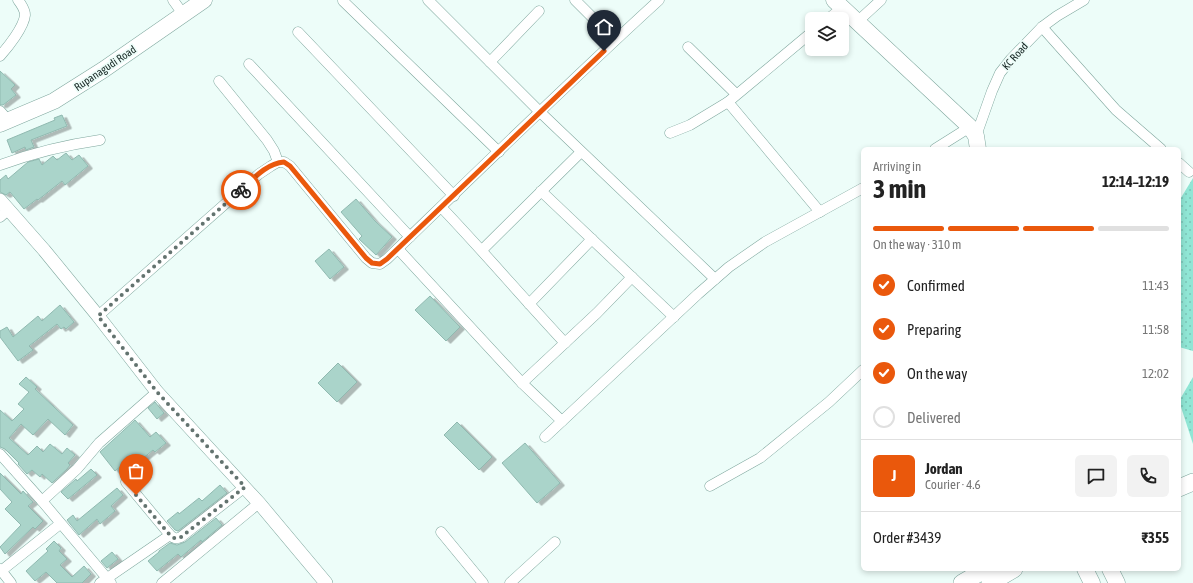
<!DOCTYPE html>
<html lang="en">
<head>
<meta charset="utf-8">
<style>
  body { margin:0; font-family:"Asap Condensed",sans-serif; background:#f2f2f2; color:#222; height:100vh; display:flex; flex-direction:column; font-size:15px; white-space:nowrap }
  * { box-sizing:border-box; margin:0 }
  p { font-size:13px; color:#767676 }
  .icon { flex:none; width:22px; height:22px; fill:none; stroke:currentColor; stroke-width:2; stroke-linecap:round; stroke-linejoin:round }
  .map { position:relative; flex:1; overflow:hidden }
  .details { position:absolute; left:861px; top:147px; width:320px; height:424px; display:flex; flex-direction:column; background:#fff; border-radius:6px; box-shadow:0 2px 6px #0003 }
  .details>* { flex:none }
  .buttons { position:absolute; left:805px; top:12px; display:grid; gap:8px }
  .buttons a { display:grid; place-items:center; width:44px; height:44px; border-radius:6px; background:#fff; box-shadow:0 2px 6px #0003; font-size:20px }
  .pin { position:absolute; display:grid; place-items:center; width:34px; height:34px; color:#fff; margin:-41px -17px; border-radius:50% 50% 50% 0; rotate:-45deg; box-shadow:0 0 4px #0007 }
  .pin .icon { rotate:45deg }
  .courier { position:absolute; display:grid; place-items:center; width:40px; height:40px; margin:-20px; border:3px solid #ea580c; border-radius:50%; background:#fff; color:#222; box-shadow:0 1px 5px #0007 }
  .head em { font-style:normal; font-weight:700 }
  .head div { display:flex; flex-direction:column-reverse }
  .head { display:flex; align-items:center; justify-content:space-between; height:68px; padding:0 12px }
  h1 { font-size:26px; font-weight:700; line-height:30px }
  .bar { display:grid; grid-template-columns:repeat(4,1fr); gap:6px 4px; align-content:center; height:48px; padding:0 12px }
  .bar i { height:5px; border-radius:3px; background:#e0e0e0 }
  .bar .on { background:#ea580c }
  .bar p { grid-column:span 4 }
  .line { display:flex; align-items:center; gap:10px; padding:0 12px; border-top:1px solid #e0e0e0 }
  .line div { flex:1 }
  .round { display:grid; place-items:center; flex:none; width:42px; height:42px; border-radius:6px; background:#f2f2f2 }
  ol { padding:0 12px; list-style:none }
  li { display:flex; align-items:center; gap:12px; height:44px }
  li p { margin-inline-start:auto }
  li .icon { padding:4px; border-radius:50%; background:#ea580c; color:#fff; stroke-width:4 }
  li:last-child { color:#767676 }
  li i { width:22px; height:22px; border:2px solid #e0e0e0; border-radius:50% }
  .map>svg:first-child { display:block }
  .park { fill:url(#park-dots) }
  .building { fill:#aad4ca; stroke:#90b9b0; filter:url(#shadow) }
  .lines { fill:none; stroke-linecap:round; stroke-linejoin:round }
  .minor-casing { stroke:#7fa79e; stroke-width:11 }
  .tertiary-casing { stroke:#7fa79e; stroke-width:14 }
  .primary-casing { stroke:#7fa79e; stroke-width:17 }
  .trunk-casing { stroke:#7fa79e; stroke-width:18 }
  .minor { stroke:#fff; stroke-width:10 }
  .tertiary { stroke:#fff; stroke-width:13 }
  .primary { stroke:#fff; stroke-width:16 }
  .trunk { stroke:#fff; stroke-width:17 }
  .done { stroke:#63736f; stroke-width:4; stroke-dasharray:0 7.2 }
  .route { stroke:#ea580c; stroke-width:5 }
  .labels { text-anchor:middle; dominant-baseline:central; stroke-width:3.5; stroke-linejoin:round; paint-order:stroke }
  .street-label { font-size:11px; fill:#182825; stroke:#edfdf9 }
</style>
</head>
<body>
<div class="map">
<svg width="1193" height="583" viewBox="0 0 1193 583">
  <defs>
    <pattern id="park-dots" width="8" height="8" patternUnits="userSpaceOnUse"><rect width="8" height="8" fill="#90e6d5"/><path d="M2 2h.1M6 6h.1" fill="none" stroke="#7bc5b7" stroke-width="1.8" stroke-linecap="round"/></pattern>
    <filter id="shadow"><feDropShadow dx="4.5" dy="2.5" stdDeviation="0" flood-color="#0004"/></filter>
  </defs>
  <rect width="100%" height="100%" fill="#edfdf9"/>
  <!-- park -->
  <g class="park">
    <path d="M1193,178V351L1179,347V201Z"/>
    <path d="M1193,377V444L1179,401Z"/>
  </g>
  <!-- building -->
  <g class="building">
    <path d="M0,71L15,85L11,89L16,95L3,105H0Z"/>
    <path d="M62,115L67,126L31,140L34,147L26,150L25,147L12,153L7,140L55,120L54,118Z"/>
    <path d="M66,153L72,160L79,155L88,166L65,185L62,181L38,200L37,199L24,209L10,192L6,195L0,192V180L6,175L8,179L28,162L39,159L42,165L53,156L57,160Z"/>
    <path d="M356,199L375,221L392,237L376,255L359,239L362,236L341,212Z"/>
    <path d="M329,249L344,267L330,279L315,261Z"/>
    <path d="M430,296L460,327L446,341L415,310Z"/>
    <path d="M60,305L74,322L66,329L64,327L61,329L57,324L29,346L33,350L18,361L0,337V331L7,327L13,337L38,316L42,321Z"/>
    <path d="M338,363L357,382L337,402L318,383Z"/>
    <path d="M26,377L37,387L35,389L73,425L65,435L48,419L33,435L21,424L9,438L28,455L37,446L43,452L50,444L62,454L67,448L75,455L68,463L70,465L67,469L52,483L42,474L40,477L32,470L27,474L18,464L19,463L5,449L0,447V410L12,421L24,409L18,404L29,392L19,384Z"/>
    <path d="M155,402L164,413L157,419L148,408Z"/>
    <path d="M135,420L150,437L156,432L166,443L155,452L153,450L142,459L140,456L129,465L126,462L115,471L100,452Z"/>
    <path d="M457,422L492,457L479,470L444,435Z"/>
    <path d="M525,443L560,483L537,503L502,463Z"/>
    <path d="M91,469L97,475L68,499L61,492L76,479L77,481Z"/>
    <path d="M0,473L21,494L23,491L33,502L28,506L43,521L35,529L33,527L5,554L0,547L21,525L5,509L12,502L0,489Z"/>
    <path d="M220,485L227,493L178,531L175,530L167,521L178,512L179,514L199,498L202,501Z"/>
    <path d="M117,488L123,495L111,506L115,511L100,524L97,519L79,535L67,520L73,515L77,521Z"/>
    <path d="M216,518L222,525L202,542L201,540L181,557L178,554L157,571L148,561L159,552V551L170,543L177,545L185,542Z"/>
    <path d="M54,541L61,548L59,551L67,559L60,565L72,577L84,566L91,574L82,583H57L46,572L35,581L26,571L48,551L46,549Z"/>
    <path d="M112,552L118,559L107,568L101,561Z"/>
  </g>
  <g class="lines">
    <!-- minor casing -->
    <g class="minor-casing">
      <g id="minor">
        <path d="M173,0L183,14"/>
        <path d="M428,0L540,112L715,279"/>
        <path d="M575,0L615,40"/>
        <path d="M343,1L499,152"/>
        <path d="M828,19L842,8"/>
        <path d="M857,22L881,0"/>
        <path d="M1042,27L1116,110L1161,149"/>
        <path d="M298,32L454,196"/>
        <path d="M688,47L736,94"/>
        <path d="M0,56C8,47 24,27 25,15C25,9 21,4 18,0"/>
        <path d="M490,62L539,11"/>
        <path d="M249,64L410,237"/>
        <path d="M219,81L267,140L274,151L278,162"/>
        <path d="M728,102L820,212"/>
        <path d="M0,111L8,120"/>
        <path d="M670,133L690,125L728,102L812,32"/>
        <path d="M976,136L992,91L1000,73L1011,59L1042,27L1057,16L1084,0"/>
        <path d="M935,149L970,127"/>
        <path d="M1179,163L1189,172"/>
        <path d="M0,165C33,153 65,145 100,140"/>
        <path d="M541,191L674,317"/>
        <path d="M442,208C484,252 523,298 565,343"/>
        <path d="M0,217L8,210"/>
        <path d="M398,249L522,383L562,421"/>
        <path d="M482,250L581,152"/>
        <path d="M529,304L592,239"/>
        <path d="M98,316L259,174L271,166L278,162H284L290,166L366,258L372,263L380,264L387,259C477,172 567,84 659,0"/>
        <path d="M522,383L597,313L632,277"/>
        <path d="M545,437L698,294L729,267L765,242L863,188"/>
        <path d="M0,454L42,501L111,583"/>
        <path d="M126,482L170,535C174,539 177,539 181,537L245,487"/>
        <path d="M710,486L760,458L829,402L863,370"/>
        <path d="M42,501L77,469L99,443L157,392"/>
        <path d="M441,532L483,583"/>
        <path d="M0,569L11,583"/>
        <path d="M1,571L60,524"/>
        <path d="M100,583L170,535"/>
        <path d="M162,583L259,503"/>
        <path d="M510,583L555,542"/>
      </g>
    </g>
    <!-- tertiary casing -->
    <g class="tertiary-casing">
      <path id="tertiary" d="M0,200L44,250L98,316L157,392L259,503L326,583"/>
    </g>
    <!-- primary casing -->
    <g class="primary-casing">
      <g id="primary">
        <path d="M834,0L970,127L976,136L978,149"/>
        <path d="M0,124L54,101L103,70L204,0"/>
        <path d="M1085,569L1092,583"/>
        <path d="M1110,569L1117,583"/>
      </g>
    </g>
    <!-- trunk casing -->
    <g class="trunk-casing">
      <g id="trunk">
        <path d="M1179,488L1193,482"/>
        <path d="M962,583L986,569"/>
        <path d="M990,583L1014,569"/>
      </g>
    </g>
    <!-- minor -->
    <use href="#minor" class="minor"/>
    <!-- tertiary -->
    <use href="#tertiary" class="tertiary"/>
    <!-- primary -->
    <use href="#primary" class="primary"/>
    <!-- trunk -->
    <use href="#trunk" class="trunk"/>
  </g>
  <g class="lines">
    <!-- done -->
    <path class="done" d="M136,495L170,535C174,539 177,539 181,537L245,487L157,392L98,316L241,190"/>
    <!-- route -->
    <path class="route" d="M241,190C253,179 267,163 284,162L290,166L366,258L372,263L380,264L387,259L604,51"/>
  </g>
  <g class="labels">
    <!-- street labels -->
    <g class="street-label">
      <text transform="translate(1015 56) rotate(-48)">KC Road</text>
      <text transform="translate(105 68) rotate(-34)">Rupanagudi Road</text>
    </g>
  </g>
</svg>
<div class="buttons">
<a><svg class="icon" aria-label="layers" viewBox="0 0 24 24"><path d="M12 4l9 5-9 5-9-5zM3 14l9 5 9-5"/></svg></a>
</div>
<div class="pin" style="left:136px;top:495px;background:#ea580c"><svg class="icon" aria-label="bag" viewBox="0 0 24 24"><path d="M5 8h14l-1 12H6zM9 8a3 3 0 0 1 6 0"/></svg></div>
<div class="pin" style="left:604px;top:51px;background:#1f2937"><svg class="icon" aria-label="home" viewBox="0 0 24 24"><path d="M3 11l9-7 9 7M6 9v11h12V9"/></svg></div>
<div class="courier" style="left:241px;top:190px"><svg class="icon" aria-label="bike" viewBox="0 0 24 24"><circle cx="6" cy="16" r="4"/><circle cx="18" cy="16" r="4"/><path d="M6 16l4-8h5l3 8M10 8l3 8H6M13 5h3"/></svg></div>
<section class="details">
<div class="head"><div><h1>3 min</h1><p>Arriving in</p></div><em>12:14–12:19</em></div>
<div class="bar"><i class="on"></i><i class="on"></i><i class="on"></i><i></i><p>On the way · 310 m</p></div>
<ol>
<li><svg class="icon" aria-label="check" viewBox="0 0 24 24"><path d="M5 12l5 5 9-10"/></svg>Confirmed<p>11:43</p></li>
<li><svg class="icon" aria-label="check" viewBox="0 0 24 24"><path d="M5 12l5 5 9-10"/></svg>Preparing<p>11:58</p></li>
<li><svg class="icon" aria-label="check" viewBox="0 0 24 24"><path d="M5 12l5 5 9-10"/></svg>On the way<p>12:02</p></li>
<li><i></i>Delivered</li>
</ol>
<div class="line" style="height:72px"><b class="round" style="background:#ea580c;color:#fff">J</b><div><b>Jordan</b><p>Courier · 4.6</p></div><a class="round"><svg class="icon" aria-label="chat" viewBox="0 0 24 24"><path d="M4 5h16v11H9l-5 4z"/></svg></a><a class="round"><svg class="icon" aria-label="phone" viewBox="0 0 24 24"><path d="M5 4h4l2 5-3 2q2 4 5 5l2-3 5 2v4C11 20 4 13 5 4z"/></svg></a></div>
<div class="line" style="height:52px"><div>Order #3439</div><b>₹355</b></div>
</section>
</div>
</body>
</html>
